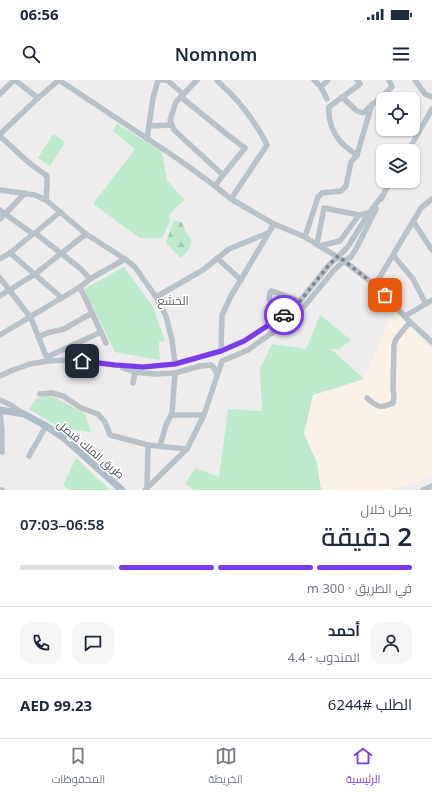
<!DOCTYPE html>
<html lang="ar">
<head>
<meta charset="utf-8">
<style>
  body { margin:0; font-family:"Noto Sans",Cairo,sans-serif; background:#f6f6f7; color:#1f2937; direction:rtl; height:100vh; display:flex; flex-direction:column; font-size:15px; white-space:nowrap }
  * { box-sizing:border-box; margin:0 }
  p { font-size:13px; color:#747a83 }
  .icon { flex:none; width:22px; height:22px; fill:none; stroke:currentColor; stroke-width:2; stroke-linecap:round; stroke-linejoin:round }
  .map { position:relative; height:410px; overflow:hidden; direction:ltr }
  .drawer { display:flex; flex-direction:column; background:#fff; flex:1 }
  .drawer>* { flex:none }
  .controls { position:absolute; left:376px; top:12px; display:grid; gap:8px }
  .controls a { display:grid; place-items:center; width:44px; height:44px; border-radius:8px; background:#fff; box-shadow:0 1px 3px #0004; font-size:20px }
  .pin { position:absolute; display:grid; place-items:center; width:34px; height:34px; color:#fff; margin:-17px; border-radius:8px; box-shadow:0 2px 6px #0006 }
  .courier { position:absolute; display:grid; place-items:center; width:40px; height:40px; margin:-20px; border:3px solid #7c3aed; border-radius:50%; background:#fff; color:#222; box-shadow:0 1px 5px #0007 }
  .head em { font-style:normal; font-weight:600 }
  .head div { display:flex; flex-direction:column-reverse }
  .head { display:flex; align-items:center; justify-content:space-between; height:68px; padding:0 20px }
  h1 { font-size:26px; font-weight:600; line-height:30px }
  .bar { display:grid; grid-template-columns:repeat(4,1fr); gap:6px 4px; align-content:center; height:48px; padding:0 20px }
  .bar i { height:5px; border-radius:3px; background:#e0e1e3 }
  .bar .current { background:#7c3aed }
  .bar p { grid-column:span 4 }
  .line { display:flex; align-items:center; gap:10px; padding:0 20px; border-top:1px solid #e0e1e3 }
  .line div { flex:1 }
  .round { display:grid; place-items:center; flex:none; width:42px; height:42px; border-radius:12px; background:#f6f6f7 }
  .status { display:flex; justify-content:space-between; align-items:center; height:28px; padding:0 20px; background:#fff; direction:ltr }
  .status svg { height:11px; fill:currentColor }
  header { display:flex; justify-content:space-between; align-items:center; height:52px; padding:0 20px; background:#fff; font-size:18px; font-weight:600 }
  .menu { display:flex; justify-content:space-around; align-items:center; height:56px; border-top:1px solid #e0e1e3; background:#fff; font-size:11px; color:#747a83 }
  .menu a { display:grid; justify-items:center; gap:2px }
  .menu .current { color:#7c3aed }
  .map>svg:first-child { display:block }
  .commercial { fill:#faf2e6 }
  .green { fill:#bdeacb }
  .forest { fill:url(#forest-firs) }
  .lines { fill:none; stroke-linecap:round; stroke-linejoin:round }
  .minor { stroke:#b9c2c8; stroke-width:5.5 }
  .major { stroke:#aebec9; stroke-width:7 }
  .done { stroke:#81878c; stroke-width:4; stroke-dasharray:0 7.2 }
  .route { stroke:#7c3aed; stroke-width:5 }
  .labels { text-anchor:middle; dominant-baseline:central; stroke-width:3; stroke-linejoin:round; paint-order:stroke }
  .street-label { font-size:11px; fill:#465158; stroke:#fff }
  .neighbourhood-label { font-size:12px; fill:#5a5d61; stroke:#fff }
</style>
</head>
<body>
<div class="status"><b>06:56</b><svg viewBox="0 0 49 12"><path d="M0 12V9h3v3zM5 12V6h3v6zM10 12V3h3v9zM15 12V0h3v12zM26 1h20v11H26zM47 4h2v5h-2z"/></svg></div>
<header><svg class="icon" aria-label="menu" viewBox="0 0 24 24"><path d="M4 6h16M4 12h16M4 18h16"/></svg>Nomnom<svg class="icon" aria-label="search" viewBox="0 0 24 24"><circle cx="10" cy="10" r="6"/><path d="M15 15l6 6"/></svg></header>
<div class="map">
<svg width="432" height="410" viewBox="0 0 432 410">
  <defs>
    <pattern id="forest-firs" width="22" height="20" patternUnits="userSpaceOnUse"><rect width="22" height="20" fill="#bdeacb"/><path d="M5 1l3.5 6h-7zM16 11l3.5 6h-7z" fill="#a4cab0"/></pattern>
  </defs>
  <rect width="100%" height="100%" fill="#efeced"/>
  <!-- commercial -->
  <path class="commercial" d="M394,230L432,270V395L395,410H321L317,383L304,354L313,315L364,299Z"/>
  <!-- green -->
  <g class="green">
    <path d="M117,44L162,72L167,100L184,120L169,134L170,141L162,158H140L93,124L135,69L113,51Z"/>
    <path d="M53,54L65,62L50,86L38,78Z"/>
    <path d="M124,187L153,227L165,261L159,262L160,280L115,272L84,209Z"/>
    <path d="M320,235L351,260L339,269H331L364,299L313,315L304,354L317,383L321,410H194L185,404L195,388L219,397L228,329L262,331L260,289L272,264L306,269Z"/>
    <path d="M43,316L54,317L85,334L91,352L68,349L63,350L29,329L35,320Z"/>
    <path d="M76,378L110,410H70L63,406Z"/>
  </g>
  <!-- forest -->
  <path class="forest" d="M174,140L182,142L185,150L192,162L187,172L181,178L166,163Z"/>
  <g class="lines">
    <!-- minor -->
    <g class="minor">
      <path d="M15,0L38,18"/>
      <path d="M59,0L181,81L215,106L231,119L274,144L305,157L344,181L375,205L410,242L432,262"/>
      <path d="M159,0H167L183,14"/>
      <path d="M197,0L176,22L170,40L174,50L223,95"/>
      <path d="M217,0C221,5 226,9 230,13C244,27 259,48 267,65L231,119"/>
      <path d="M314,0L321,7L327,19"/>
      <path d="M357,0L360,4L329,27C328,39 332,51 340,61C344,66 351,71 357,75"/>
      <path d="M415,0L425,14L432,17"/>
      <path d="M321,7L328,0"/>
      <path d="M0,14L14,0"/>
      <path d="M181,17L229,56L245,68L223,95L215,106"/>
      <path d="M342,17L357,31L363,33L392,7L389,0"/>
      <path d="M149,46L172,45"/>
      <path d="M0,54L38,18L59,0"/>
      <path d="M0,56L28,82L47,96V105L46,120"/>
      <path d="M147,59L153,18L158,0"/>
      <path d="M408,71L432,29"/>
      <path d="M0,110L35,115L46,120L86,154L125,179L135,187L156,217L166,236L172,260L175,284"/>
      <path d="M381,119L391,101"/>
      <path d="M0,130L33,154"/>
      <path d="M0,139L5,134L25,113"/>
      <path d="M413,141L432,170"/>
      <path d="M35,153L81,189L90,199"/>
      <path d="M305,157L318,117L322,113L341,111L346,106L351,82L357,75L372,24"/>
      <path d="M317,164L324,128L359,135"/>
      <path d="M319,166L340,161L359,135L369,133"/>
      <path d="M10,173L62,218"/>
      <path d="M393,175L413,199L426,224"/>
      <path d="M217,178L241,200"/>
      <path d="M0,179L10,173L33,154L35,153L60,132"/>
      <path d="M0,198L31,238L48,281"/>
      <path d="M375,205L421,128L432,119"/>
      <path d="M80,207L106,263"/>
      <path d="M0,216L35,194L86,154"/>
      <path d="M156,217L203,190L229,169L268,153"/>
      <path d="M405,236L432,220"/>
      <path d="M275,241L272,224L269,219L270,213L271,211L278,213L300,221"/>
      <path d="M0,255L80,207L90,199L125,179"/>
      <path d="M38,257L47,253L64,249L92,233"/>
      <path d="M221,271L222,235L231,216L274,144"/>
      <path d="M47,277L101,252"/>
      <path d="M123,288L135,292L155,294L175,293L200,286L211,285L214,288L217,294"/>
      <path d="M0,296L13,290L30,284L48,281L70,280L93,282L115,285L143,287L175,284L221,271L244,261L284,235L300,221L329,185L343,172L349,165L369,133L382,116"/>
      <path d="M133,303L135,292"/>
      <path d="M40,314L52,313L63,316L81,328L98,334L105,342L110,355L148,365L187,369"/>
      <path d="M367,318C377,327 380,329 393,323L394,317L393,308L394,265L396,259L410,242"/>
      <path d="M0,320L11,325L22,333"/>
      <path d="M0,330L2,353V372"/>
      <path d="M171,335H204"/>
      <path d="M160,366L166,345L172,333L175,293"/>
      <path d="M29,376L46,346"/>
      <path d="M147,408L148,365"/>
      <path d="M0,410H2"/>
      <path d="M145,410L187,369L204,335L222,281L234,276L248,270L293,238L307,223L334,190L344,181L351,177L356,169L376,129"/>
      <path d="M423,410L432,406"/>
    </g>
    <!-- major -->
    <path class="major" d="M0,330L24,334L46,346L64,358L122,410"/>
  </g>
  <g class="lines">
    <!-- done -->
    <path class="done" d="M284,235L300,221L329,185L338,176L375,205L385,215"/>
    <!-- route -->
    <path class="route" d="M82,281L115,285L143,287L175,284L221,271L244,261L284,235"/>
  </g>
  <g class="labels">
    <!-- street labels -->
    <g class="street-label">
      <text transform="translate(91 369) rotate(40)">طريق الملك فيصل</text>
    </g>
    <!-- neighbourhood labels -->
    <g class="neighbourhood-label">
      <text x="173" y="220">الخشع</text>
    </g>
  </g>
</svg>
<div class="controls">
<a><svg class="icon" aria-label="locate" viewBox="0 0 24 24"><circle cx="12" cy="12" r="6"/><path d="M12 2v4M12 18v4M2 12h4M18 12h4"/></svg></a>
<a><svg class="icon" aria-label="layers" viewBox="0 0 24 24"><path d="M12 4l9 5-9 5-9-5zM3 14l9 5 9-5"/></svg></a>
</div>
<div class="pin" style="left:385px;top:215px;background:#ea580c"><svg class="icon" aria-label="bag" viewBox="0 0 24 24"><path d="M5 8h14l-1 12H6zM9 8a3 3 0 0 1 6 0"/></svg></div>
<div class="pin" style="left:82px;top:281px;background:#1f2937"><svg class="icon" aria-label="home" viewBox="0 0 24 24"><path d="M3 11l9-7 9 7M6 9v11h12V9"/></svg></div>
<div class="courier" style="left:284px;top:235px"><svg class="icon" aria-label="car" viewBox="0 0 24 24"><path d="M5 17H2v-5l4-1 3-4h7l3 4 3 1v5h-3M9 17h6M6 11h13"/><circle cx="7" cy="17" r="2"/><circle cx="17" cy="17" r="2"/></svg></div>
</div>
<section class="drawer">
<div class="head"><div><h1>2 دقيقة</h1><p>يصل خلال</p></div><em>06:58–07:03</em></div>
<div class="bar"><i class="current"></i><i class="current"></i><i class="current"></i><i></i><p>في الطريق · 300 m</p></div>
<div class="line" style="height:72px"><a class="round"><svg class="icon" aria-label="person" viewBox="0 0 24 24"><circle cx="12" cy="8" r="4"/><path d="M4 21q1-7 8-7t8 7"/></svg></a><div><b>أحمد</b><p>المندوب · 4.4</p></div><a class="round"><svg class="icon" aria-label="chat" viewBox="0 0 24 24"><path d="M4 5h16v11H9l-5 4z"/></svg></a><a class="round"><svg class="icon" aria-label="phone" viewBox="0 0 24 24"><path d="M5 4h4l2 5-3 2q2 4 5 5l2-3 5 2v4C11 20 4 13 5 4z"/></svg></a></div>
<div class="line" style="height:52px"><div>الطلب #6244</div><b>AED 99.23</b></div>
</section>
<nav class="menu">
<a class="current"><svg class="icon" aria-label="home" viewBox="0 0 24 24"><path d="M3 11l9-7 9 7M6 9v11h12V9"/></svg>الرئيسية</a>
<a><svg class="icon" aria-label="map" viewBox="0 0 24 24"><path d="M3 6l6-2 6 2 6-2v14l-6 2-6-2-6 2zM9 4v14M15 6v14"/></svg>الخريطة</a>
<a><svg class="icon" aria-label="saved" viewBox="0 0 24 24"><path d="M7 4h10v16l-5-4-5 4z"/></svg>المحفوظات</a>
</nav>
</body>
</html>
